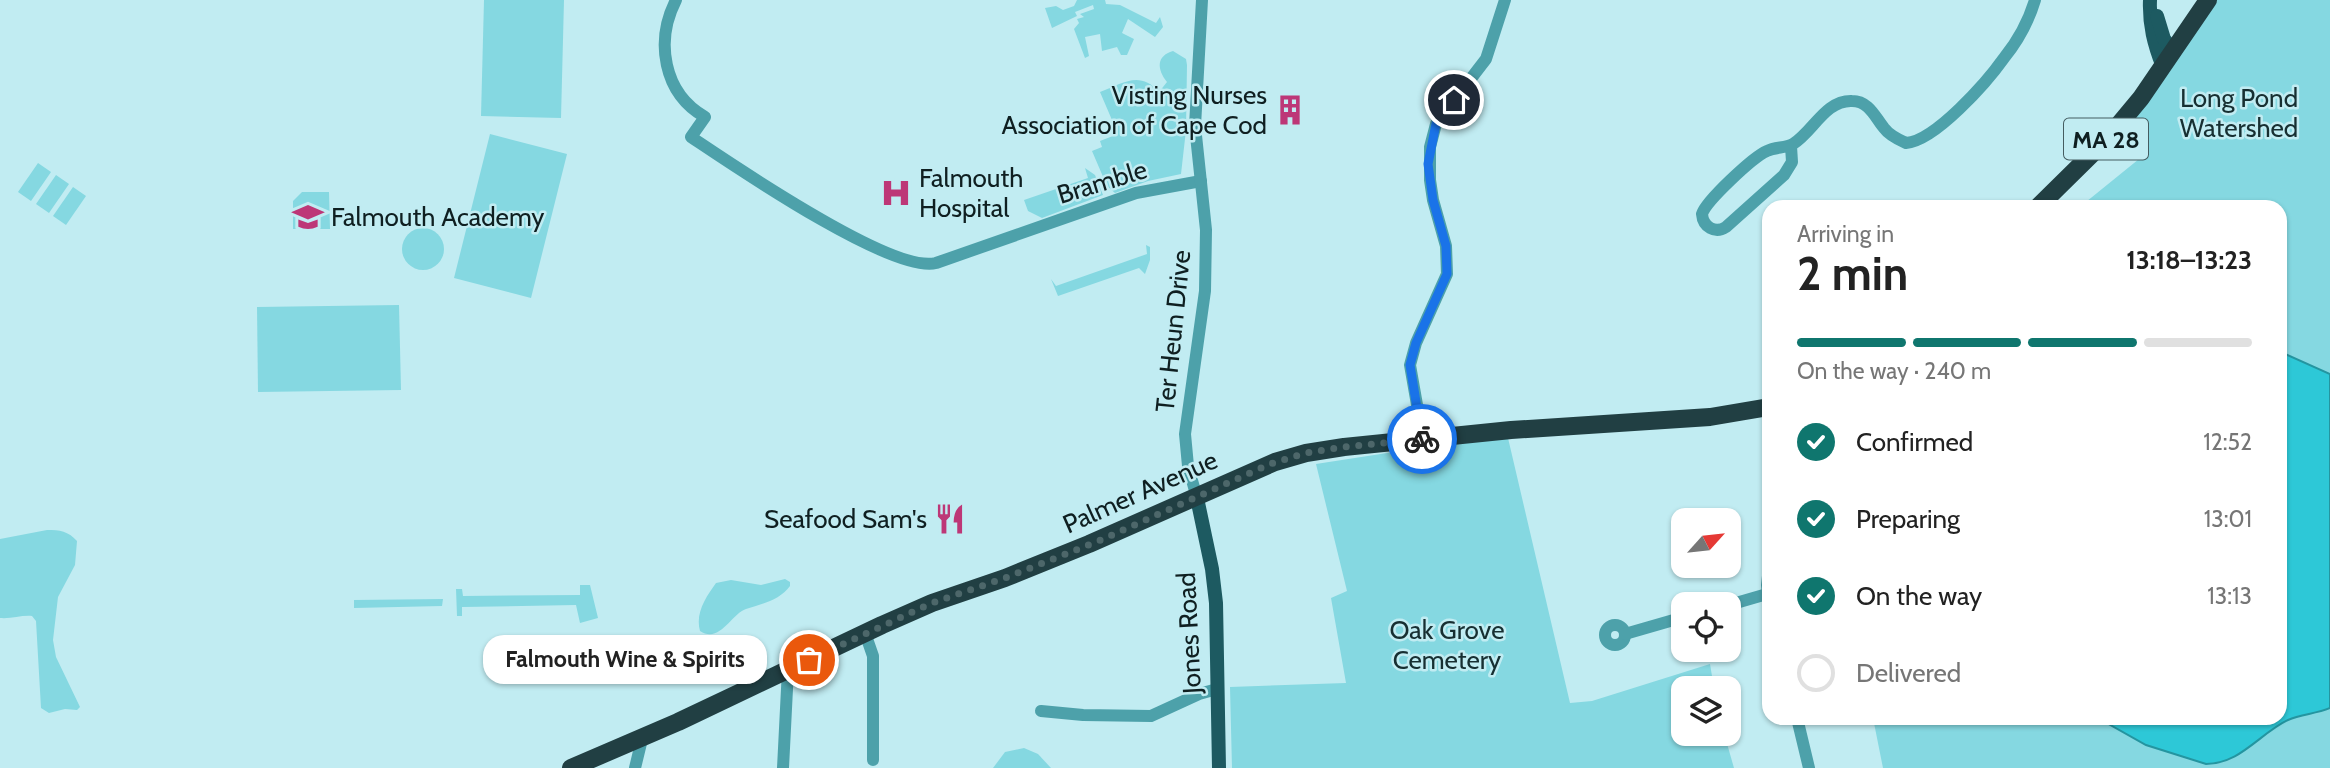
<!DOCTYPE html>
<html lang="en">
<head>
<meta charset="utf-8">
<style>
  body { margin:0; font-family:Cabin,sans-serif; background:#f6f6f6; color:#222; height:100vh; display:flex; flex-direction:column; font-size:26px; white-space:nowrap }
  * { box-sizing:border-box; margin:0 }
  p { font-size:23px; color:#767676 }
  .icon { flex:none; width:38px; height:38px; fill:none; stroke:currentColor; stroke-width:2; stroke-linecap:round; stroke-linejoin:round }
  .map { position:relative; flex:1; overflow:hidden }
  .details { position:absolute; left:1762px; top:200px; width:525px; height:525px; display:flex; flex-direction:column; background:#fff; border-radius:21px; box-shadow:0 2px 5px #0004 }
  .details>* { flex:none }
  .needle { width:46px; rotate:63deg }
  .controls { position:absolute; left:1671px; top:508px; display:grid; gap:14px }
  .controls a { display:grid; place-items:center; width:70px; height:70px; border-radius:14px; background:#fff; box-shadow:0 2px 5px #0004; font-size:35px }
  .pin { position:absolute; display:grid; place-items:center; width:60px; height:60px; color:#fff; margin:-30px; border:4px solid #fff; border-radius:50%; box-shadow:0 2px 7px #0007 }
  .courier { position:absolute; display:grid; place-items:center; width:70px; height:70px; margin:-35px; border:5px solid #1a73e8; border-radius:50%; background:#fff; color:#222; box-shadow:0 2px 9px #0007 }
  .bubble { position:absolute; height:49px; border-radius:21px; background:#fff; box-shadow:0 2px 5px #0004; font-size:23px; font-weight:700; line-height:49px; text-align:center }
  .headline em { font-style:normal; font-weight:700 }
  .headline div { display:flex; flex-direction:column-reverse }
  .headline { display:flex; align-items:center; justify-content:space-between; height:119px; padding:0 35px }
  h1 { font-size:46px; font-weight:700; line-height:52px }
  .bar { display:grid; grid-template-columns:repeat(4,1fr); gap:10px 7px; align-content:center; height:84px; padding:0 35px }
  .bar i { height:9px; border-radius:5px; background:#e0e0e0 }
  .bar .selected { background:#0f766e }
  .bar p { grid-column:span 4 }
  ol { padding:0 35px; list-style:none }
  li { display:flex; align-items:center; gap:21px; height:77px }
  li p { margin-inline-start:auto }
  li .icon { padding:7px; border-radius:50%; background:#0f766e; color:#fff; stroke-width:4 }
  li:last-child { color:#767676 }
  li i { width:38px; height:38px; border:4px solid #e0e0e0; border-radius:50% }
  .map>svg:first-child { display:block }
  .green { fill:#85d8e1 }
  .water { fill:#2dc8d7; stroke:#2495a0; stroke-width:2 }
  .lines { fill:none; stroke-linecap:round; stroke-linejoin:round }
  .minor { stroke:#4da1aa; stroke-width:12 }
  .major { stroke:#1d5a61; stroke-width:14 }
  .highway { stroke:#213f43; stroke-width:18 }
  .done { stroke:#4d676a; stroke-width:7; stroke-dasharray:0 12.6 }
  .route { stroke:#1a73e8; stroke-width:9 }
  .labels { text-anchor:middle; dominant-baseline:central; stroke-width:5; stroke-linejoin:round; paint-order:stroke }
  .shield { fill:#c1ecf2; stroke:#445c60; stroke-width:2 }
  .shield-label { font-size:24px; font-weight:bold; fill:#0f1f21 }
  .poi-label { font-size:26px; fill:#0f1f21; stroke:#c1ecf2; text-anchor:end }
  .park-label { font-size:26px; fill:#172f32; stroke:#c1ecf2 }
  .street-label { font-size:26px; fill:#0f1f21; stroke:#c1ecf2 }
</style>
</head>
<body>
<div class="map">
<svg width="2330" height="768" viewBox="0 0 2330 768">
  <rect width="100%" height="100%" fill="#c1ecf2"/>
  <!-- green -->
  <g class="green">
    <path d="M484,0H564L561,118L481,116Z"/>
    <path d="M1077,0H1105L1106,4L1120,5L1156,23L1160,17L1163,27L1155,37L1128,19L1122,33L1134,39L1127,55H1121L1117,47L1102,51L1100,34L1085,37L1089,56L1085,58L1074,29L1079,23L1077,19L1084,17L1080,14L1094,9L1093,5L1075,12L1077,16L1052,28L1045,8L1056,6L1063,10L1074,6Z"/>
    <path d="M2204,0H2330V768H1883L1873,718H2280V206H2081L2139,159L2129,115Z"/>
    <path d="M1173,51L1186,59L1187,65L1186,130L1181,174L1148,181L1115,193L1107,186L1092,151L1102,147L1100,141L1118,134L1100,92C1123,83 1140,70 1159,92L1167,82C1157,69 1156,56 1173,51Z"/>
    <path d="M490,134L567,154L531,298L454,278Z"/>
    <path d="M38,163L51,172L31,201L18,192Z"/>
    <path d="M1085,168L1095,175L1103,195L1042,218L1028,211L1024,200L1088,178Z"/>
    <path d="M56,175L69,184L49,213L36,204Z"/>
    <path d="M73,187L86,196L66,225L53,216Z"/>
    <path d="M302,192H329L330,229H293V201Z"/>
    <circle cx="423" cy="249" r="21"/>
    <path d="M1146,245L1150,247V260L1145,274L1139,268L1058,296L1051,279L1056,286L1147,254Z"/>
    <path d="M399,305L401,390L258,392L257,307Z"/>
    <path d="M1508,438L1570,703L1592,701L1710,664L1714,688H1684V733H1724L1734,768H1232L1230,687L1346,683L1331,598L1347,591L1316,464L1400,451Z"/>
    <path d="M47,530C60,530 68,531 77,541L75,565L58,597L53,640L56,657L80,707L77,710L65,709L49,713L41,708L36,621L32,616C22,615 11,619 0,618V539Z"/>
    <path d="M785,579L790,582V586C780,600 762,604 746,609C731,614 720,644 700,631C695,613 706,597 716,583L731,580L761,585Z"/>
    <path d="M580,585H590L598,618L580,623L576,605L462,607V616H457L456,589H462L463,596L580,595Z"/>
    <path d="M443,599L442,606L354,608V600Z"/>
    <path d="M1024,748L1038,754L1051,768H993L1005,752Z"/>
  </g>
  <!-- water -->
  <path class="water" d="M2283,353L2330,374V708C2316,714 2301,714 2288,720C2259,734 2240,764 2206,764L2146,745L2098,718H2280V354Z"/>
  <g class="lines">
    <!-- minor -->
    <g class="minor">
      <path d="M676,0C655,41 663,93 705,117L691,137C733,165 892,274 936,263L1136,193L1201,181"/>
      <path d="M1791,146L1792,162L1784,175L1726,227C1715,234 1703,227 1702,214C1706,201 1753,157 1767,151C1775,147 1786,148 1793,144C1813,132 1825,100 1852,101C1869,101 1875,117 1884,128C1889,135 1897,139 1906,143C1935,141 1987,82 2004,58C2017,42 2029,20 2035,0"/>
      <path d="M1423,439L1410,365L1416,343L1447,274L1446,246L1433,200L1430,180V147L1436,124L1486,59L1505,0"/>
      <path d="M1197,498L1188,466L1185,434L1205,291L1206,230L1195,126L1202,0"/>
      <path d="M1769,567L1767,585L1769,604"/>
      <path d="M1729,605L1767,594"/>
      <circle cx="1615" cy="635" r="10"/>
      <path d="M865,633L873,656V760"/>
      <path d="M1625,634L1684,617"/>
      <path d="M1041,711L1083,715L1151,716L1199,694L1217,689"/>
      <path d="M1797,718L1809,768"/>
      <path d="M635,768L642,739"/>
      <path d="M783,768L788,669"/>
    </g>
    <!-- major -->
    <g class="major">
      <path d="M2150,0C2149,25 2154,44 2163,67"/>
      <path d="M2157,16L2164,39L2174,52"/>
      <path d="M1197,498L1212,569L1216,603L1219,768"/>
    </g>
    <!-- highway -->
    <g class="highway">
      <path d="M2039,206L2106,140L2141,98L2208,0"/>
      <path d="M571,768L678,722L882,625L932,603L1005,578L1089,544L1275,462L1306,453L1344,447L1511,430L1710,417L1769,407"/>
    </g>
  </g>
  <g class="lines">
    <!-- done -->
    <path class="done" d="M809,660L932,603L1005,578L1101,540L1270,464L1306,453L1344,447L1422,439"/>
    <!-- route -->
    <path class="route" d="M1422,439L1410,365L1416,343L1447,274L1446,246L1433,200L1428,164L1436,124L1454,100"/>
  </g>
  <!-- icons -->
  <defs>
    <g id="building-bare" transform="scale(2.415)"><path d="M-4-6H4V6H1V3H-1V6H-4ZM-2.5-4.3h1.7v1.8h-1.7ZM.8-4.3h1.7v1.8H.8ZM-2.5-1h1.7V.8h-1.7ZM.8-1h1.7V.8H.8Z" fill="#bd3777" stroke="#c1ecf2" stroke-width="2.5" paint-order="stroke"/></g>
    <g id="hospital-bare" transform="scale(2.415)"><path d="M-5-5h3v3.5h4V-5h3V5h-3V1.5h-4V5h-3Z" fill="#bd3777" stroke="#c1ecf2" stroke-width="2.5" paint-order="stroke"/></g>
    <g id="school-bare" transform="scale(2.415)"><path d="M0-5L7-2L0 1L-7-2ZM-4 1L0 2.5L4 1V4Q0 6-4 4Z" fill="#bd3777" stroke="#c1ecf2" stroke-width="2.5" paint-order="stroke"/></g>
    <g id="restaurant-bare" transform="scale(2.415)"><path d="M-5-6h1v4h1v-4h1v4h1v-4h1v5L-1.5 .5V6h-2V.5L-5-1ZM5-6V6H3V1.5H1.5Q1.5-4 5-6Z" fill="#bd3777" stroke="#c1ecf2" stroke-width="2.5" paint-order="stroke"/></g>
  </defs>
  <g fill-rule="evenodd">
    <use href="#building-bare" x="1290" y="110"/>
    <use href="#hospital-bare" x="896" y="193"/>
    <use href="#school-bare" x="308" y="217"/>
    <use href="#restaurant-bare" x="950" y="519"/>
  </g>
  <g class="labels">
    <!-- shield labels -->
    <rect class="shield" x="2064" y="118.5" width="84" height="41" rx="5"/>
    <g class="shield-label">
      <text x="2106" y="139">MA 28</text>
    </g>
    <!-- poi labels -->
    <g class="poi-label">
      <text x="1267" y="95">Visting Nurses<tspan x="1267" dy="30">Association of Cape Cod</tspan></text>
      <text x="919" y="178" text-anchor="start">Falmouth<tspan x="919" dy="30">Hospital</tspan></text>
      <text x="331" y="217" text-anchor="start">Falmouth Academy</text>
      <text x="927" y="519">Seafood Sam's</text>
    </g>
    <!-- park labels -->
    <g class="park-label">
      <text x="2239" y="98">Long Pond<tspan x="2239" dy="30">Watershed</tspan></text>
      <text x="1447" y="630">Oak Grove<tspan x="1447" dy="30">Cemetery</tspan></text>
    </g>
    <!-- street labels -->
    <g class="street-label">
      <text transform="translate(1102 182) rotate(-17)">Bramble</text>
      <text transform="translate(1173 331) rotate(-84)">Ter Heun Drive</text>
      <text transform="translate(1140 492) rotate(-24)">Palmer Avenue</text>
      <text transform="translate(1189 633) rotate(-93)">Jones Road</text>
    </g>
  </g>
</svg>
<div class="controls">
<a><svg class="needle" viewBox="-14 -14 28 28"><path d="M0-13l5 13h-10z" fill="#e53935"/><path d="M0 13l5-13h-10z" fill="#767676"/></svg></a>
<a><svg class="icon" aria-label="locate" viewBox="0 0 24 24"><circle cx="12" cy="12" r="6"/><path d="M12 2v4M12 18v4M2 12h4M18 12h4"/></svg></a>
<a><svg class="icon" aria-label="layers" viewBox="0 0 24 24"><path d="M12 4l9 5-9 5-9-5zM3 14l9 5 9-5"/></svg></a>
</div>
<div class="pin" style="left:809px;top:660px;background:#ea580c"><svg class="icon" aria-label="bag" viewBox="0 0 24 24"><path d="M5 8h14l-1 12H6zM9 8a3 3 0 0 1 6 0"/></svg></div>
<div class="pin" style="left:1454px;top:100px;background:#1f2937"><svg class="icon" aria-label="home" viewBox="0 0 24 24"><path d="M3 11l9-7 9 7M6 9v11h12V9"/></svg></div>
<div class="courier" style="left:1422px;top:439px"><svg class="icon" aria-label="bike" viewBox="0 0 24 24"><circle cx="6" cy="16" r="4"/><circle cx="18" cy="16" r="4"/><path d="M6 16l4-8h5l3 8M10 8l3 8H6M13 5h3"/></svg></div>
<div class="bubble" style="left:483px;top:635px;width:284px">Falmouth Wine &amp; Spirits</div>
<section class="details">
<div class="headline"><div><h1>2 min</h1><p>Arriving in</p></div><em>13:18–13:23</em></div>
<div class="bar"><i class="selected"></i><i class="selected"></i><i class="selected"></i><i></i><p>On the way · 240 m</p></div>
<ol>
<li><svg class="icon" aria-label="check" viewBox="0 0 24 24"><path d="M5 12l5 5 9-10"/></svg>Confirmed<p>12:52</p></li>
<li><svg class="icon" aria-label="check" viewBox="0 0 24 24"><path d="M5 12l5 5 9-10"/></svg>Preparing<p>13:01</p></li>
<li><svg class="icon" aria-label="check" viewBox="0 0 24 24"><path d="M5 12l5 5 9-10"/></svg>On the way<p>13:13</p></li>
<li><i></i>Delivered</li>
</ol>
</section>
</div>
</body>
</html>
